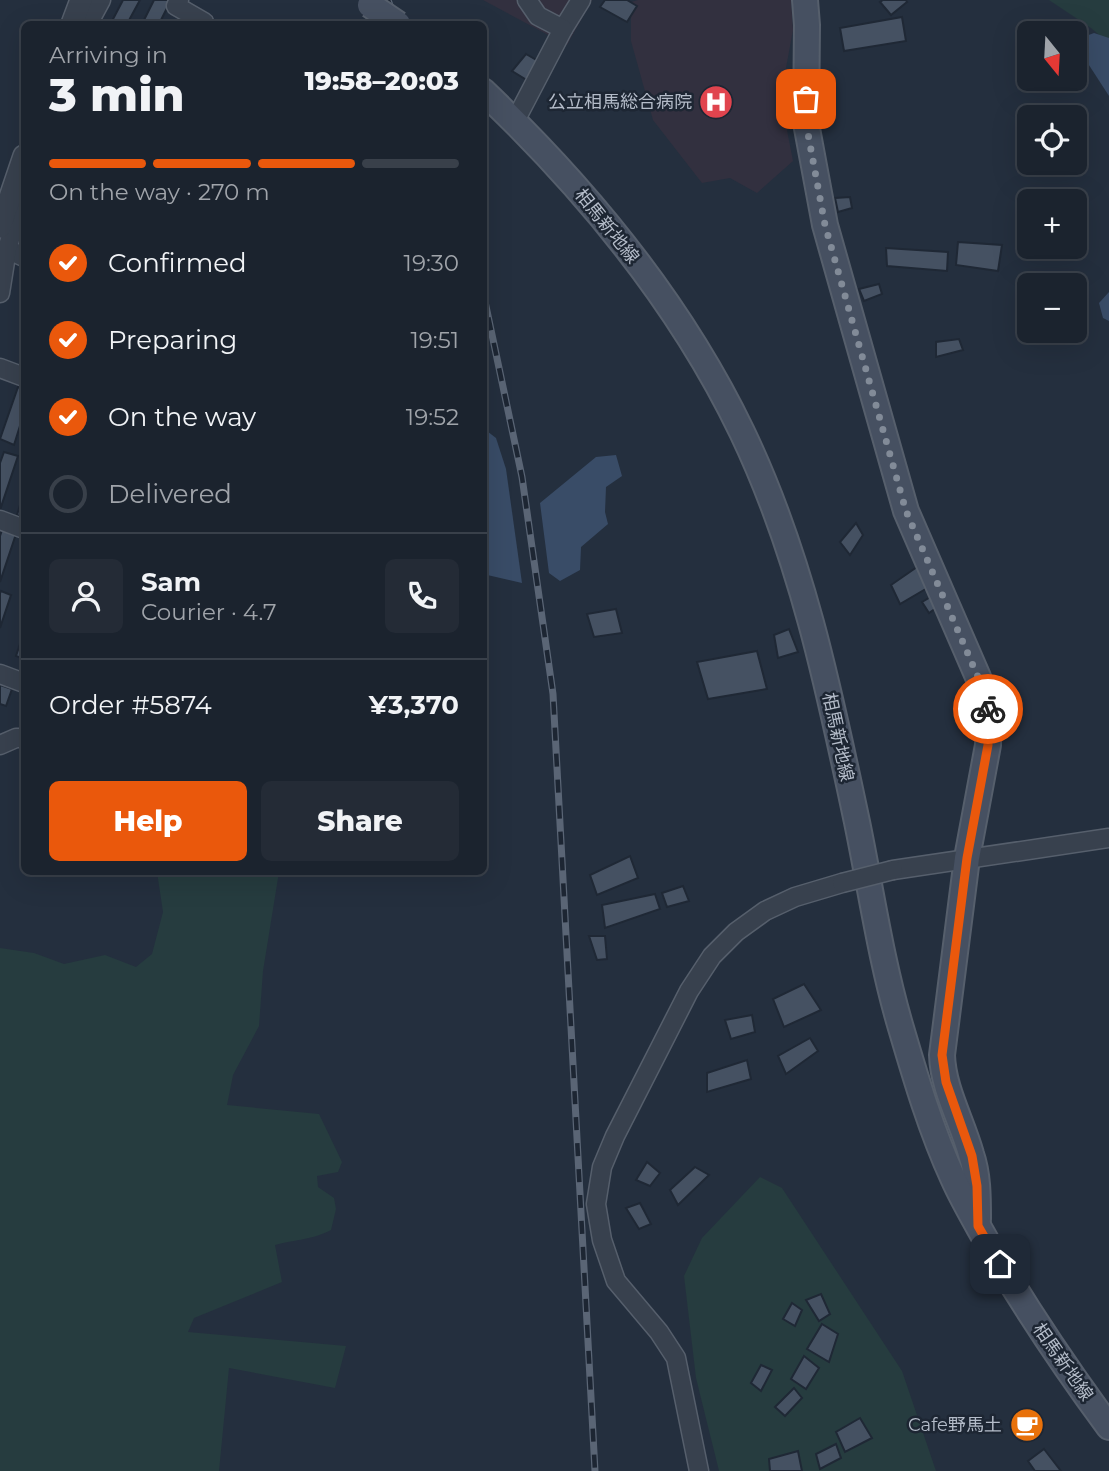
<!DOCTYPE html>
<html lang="en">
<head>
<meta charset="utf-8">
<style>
  body { margin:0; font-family:Montserrat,"Noto Sans JP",sans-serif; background:#242b36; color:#f1f3f6; height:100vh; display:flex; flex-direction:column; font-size:26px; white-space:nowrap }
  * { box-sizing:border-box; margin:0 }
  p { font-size:23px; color:#a0a4aa }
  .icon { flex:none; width:38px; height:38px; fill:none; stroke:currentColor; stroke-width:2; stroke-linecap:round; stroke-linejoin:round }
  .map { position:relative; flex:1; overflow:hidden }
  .drawer { position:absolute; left:21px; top:21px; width:466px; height:854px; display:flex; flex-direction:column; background:#1b232e; border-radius:10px; box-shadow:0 7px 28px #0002,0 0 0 2px #39404a }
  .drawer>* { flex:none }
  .needle { width:46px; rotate:162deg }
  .tools { position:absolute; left:1017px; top:21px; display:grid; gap:14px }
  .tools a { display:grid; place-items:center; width:70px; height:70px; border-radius:10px; background:#1b232e; box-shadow:0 7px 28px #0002,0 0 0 2px #39404a; font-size:35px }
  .pin { position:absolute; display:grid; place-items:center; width:60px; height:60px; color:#fff; margin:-30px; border-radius:14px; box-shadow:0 4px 10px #0006 }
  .courier { position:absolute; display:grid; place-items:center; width:70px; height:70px; margin:-35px; border:5px solid #ea580c; border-radius:50%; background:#fff; color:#222; box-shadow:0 2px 9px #0007 }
  .summary em { font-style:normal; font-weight:800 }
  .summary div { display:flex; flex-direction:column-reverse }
  .summary { display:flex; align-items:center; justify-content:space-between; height:119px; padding:0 28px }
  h1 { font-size:46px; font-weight:800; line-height:52px }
  .bar { display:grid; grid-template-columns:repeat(4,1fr); gap:10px 7px; align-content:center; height:84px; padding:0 28px }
  .bar i { height:9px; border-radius:5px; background:#39404a }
  .bar .active { background:#ea580c }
  .bar p { grid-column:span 4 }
  .line { display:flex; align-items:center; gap:18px; padding:0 28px; border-top:2px solid #39404a }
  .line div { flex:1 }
  .round { display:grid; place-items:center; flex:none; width:74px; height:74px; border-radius:10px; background:#242b36 }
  ol { padding:0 28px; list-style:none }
  li { display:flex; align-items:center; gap:21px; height:77px }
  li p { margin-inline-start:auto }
  li .icon { padding:7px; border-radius:50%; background:#ea580c; color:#fff; stroke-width:4 }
  li:last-child { color:#a0a4aa }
  li i { width:38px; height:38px; border:4px solid #39404a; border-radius:50% }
  .action { display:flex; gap:14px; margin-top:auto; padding:14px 28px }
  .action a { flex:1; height:80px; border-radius:10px; background:#ea580c; color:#fff; font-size:28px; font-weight:800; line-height:80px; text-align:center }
  .action a+a { background:#242b36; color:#f1f3f6 }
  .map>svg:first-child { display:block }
  .medical { fill:#32303f }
  .green { fill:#263c3f }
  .water { fill:#394c67 }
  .building { fill:#455162; stroke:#1f2835; stroke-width:2 }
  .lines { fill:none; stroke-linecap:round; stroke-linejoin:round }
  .minor-casing { stroke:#565f6c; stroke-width:21 }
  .tertiary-casing { stroke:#565f6c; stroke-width:24 }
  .secondary-casing { stroke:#565f6c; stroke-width:28 }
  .minor { stroke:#38414e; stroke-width:18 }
  .tertiary { stroke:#38414e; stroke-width:21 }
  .secondary { stroke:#465061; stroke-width:24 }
  .rail-casing { stroke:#5a6575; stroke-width:7 }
  .rail { stroke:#1d2633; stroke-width:4.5; stroke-dasharray:13; stroke-linecap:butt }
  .minor-bridge-casing { stroke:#565f6c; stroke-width:21; stroke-linecap:butt }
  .secondary-bridge-casing { stroke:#565f6c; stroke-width:28; stroke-linecap:butt }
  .minor-bridge { stroke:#38414e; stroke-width:18 }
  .secondary-bridge { stroke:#465061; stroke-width:24 }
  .done { stroke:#828b98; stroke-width:7; stroke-dasharray:0 12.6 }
  .route { stroke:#ea580c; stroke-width:9 }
  .labels { text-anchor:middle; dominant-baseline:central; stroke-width:5; stroke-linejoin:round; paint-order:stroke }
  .poi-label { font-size:18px; fill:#b4bcc9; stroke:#1d2633; text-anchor:end }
  .street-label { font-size:18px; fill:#b4bcc9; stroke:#1d2633 }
</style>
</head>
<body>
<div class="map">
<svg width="1109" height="1471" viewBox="0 0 1109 1471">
  <rect width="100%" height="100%" fill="#242f3e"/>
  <!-- medical -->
  <g class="medical">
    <path d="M483,0H592L567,45Z"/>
    <path d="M638,0H791L793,30L783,84L786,125L793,161L757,193L730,178L702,183L653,120L631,41V2Z"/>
  </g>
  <!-- green -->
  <g class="green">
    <path d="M1049,0H1109V43L1091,28Z"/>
    <path d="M157,872H279L263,971L259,1026L233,1075L227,1105L319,1114L342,1162L338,1172L317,1176L318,1187L334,1198L336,1209L331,1230C312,1240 297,1239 275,1245L282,1282L194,1318L188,1332L346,1346L335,1388L229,1368L219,1471H0V948L34,953L64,964L105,955L136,967L152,954L163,912Z"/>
    <path d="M760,1177L782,1188L902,1371L936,1471H719L696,1378L684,1276L702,1238Z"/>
  </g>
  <!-- water -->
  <g class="water">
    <path d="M1094,33L1109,38V96L1087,62L1081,48L1086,36Z"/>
    <path d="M1109,292V321L1103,318L1099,303Z"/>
    <path d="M483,428L496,438L506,469L522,583L483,574Z"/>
    <path d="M616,455L622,476L606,487L605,512L608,524L581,547L580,570L560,581L549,573L540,503L596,457Z"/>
  </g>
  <!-- building -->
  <g class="building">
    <path d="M123,0H140L127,24H119L112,21Z"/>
    <path d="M154,0H171L159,24H148L143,22Z"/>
    <path d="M605,0H627L637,6L627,22L600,7Z"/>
    <path d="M883,0H906L907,2L891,15L880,2Z"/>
    <path d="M902,17L906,41L844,51L840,28Z"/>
    <path d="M526,54L538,61L530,82L512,71Z"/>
    <path d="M850,197L852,208L838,212L835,198Z"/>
    <path d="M958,242L1002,245L998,271L956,265Z"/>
    <path d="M886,248L948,252L947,271L887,266Z"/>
    <path d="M879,284L882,294L864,301L859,289Z"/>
    <path d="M959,339L963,350L936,357V342Z"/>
    <path d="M18,387L24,389V413L14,445L0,439Z"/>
    <path d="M4,452L18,456L0,510V463Z"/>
    <path d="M24,492V518L17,515Z"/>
    <path d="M856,523L863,535L850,555L840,542Z"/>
    <path d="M2,530L16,534L0,582V536Z"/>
    <path d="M917,567L929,587L900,604L891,585Z"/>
    <path d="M1,591L11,595L0,628V593Z"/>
    <path d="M934,595L939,606L929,613L922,602Z"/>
    <path d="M616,609L622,633L594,637L587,614Z"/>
    <path d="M789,629L798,652L778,658L774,635Z"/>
    <path d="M24,632V659L16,656Z"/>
    <path d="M757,651L767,689L708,699L697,662Z"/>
    <path d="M0,685L12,689L6,706L0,704Z"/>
    <path d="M630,856L638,878L597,895L590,875Z"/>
    <path d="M683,886L689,901L667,907L662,893Z"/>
    <path d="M655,894L660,909L605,928L602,905Z"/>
    <path d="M589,936H605L607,959L597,960Z"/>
    <path d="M804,984L821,1010L784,1027L773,999Z"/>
    <path d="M752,1015L755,1032L731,1039L725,1020Z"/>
    <path d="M810,1038L818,1051L786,1074L778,1056Z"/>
    <path d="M747,1060L751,1079L707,1092V1073Z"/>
    <path d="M647,1162L660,1173L650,1186L636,1180Z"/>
    <path d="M695,1167L709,1175L678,1205L670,1190Z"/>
    <path d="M640,1203L651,1224L639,1229L626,1208Z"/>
    <path d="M821,1294L830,1314L819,1321L806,1300Z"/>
    <path d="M792,1303L802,1310L795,1326L783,1319Z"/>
    <path d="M822,1324L838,1334L829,1362L807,1349Z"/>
    <path d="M804,1356L819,1368L806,1389L791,1379Z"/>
    <path d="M761,1365L772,1370L761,1391L751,1383Z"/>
    <path d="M794,1388L802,1398L785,1416L775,1407Z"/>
    <path d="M1029,1410L1041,1426L1026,1439L1013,1423Z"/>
    <path d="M860,1418L872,1438L845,1452L836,1432Z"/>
    <path d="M836,1444L841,1458L820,1469L816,1454Z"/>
    <path d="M1044,1449L1061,1471H1035L1028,1461Z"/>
    <path d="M798,1451L802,1471H770L769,1459Z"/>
  </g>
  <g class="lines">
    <!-- minor casing -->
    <g class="minor-casing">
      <g id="minor">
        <path d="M179,0L176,6L204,22"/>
        <path d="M88,24L101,0"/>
        <path d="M563,29L581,0"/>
        <path d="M515,121L563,29L538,16L527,0"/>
        <path d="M7,249L24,257"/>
        <path d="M0,293L7,249L24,194"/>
        <path d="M0,368L24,377"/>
        <path d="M0,520L24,529"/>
        <path d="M0,674L24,683"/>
        <path d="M0,745L16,738H24"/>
        <path d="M893,870L1109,838"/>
        <path d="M699,1471L676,1358L659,1332L616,1281L602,1240L596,1204L602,1167L615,1136L689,991L712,956L736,932L765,911L795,897L842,883"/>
      </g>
    </g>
    <!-- tertiary casing -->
    <g class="tertiary-casing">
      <g id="tertiary">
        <path d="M72,24L81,0"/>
        <path d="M0,227L24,156"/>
      </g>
    </g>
    <!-- secondary casing -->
    <g class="secondary-casing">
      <g id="secondary">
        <path d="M805,0L807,25L806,123L825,225L906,511L978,677L989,711L988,745L967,858L942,1055C943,1089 962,1121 971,1154C978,1174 978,1197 978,1219"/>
        <path d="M483,91C586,189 680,303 742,432C801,555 829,689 857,822C871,890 881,961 901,1028C916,1079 931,1130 953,1178C964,1203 979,1227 992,1251C1028,1312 1067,1370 1109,1427"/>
      </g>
    </g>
    <!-- minor -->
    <use href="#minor" class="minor"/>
    <!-- tertiary -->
    <use href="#tertiary" class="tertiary"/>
    <!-- secondary -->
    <use href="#secondary" class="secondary"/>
    <!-- rail casing -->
    <g class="rail-casing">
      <g id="rail">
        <path d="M388,0L397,24"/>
        <path d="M483,292L522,477L553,694L595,1471"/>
      </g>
    </g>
    <!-- rail -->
    <use href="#rail" class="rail"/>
    <!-- minor-bridge casing -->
    <g class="minor-bridge-casing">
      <path id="minor-bridge" d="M842,883L893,870"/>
    </g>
    <!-- secondary-bridge casing -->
    <g class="secondary-bridge-casing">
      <path id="secondary-bridge" d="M370,5L398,24"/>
    </g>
    <!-- minor-bridge -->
    <use href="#minor-bridge" class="minor-bridge"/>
    <!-- secondary-bridge -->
    <use href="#secondary-bridge" class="secondary-bridge"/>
  </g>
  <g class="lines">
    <!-- done -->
    <path class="done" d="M806,99V123L825,225L906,511L978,677L988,709"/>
    <!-- route -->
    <path class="route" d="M988,709V745L967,858L942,1055L946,1082L972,1156L977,1186L978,1226L1000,1264"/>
  </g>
  <!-- icons -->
  <defs>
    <g id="hospital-disc" transform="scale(1.75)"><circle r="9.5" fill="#e0444e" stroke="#1d2633"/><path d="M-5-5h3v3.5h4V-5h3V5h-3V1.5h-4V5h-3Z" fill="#fff"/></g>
    <g id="cafe-disc" transform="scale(1.75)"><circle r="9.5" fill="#e8710a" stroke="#1d2633"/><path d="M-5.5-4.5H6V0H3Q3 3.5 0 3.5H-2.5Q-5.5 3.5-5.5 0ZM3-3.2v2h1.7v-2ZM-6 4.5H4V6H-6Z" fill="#fff"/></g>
  </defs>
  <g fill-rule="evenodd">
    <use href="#hospital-disc" x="716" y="102"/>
    <use href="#cafe-disc" x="1027" y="1425"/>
  </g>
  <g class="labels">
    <!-- poi labels -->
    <g class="poi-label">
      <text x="692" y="102">公立相馬総合病院</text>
      <text x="1002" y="1425">Cafe野馬土</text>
    </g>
    <!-- street labels -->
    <g class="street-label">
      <text transform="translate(607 226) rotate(51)">相馬新地線</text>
      <text transform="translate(838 737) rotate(78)">相馬新地線</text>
      <text transform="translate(1063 1362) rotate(55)">相馬新地線</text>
    </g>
  </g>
</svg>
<div class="tools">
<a><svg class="needle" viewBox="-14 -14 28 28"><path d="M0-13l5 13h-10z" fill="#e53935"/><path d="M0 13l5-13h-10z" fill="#a0a4aa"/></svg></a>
<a><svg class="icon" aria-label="locate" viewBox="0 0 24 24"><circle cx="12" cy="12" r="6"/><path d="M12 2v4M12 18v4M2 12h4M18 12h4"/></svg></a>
<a>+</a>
<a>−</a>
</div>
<div class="pin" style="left:806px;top:99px;background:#ea580c"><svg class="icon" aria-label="bag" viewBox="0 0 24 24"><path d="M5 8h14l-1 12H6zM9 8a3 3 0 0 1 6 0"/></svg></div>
<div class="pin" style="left:1000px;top:1264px;background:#1f2937"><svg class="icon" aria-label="home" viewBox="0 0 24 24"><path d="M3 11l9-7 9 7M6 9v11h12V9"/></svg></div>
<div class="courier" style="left:988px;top:709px"><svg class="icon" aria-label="bike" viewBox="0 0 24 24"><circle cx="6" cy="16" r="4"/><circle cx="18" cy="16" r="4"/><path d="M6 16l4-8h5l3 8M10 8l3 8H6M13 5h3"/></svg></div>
<section class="drawer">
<div class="summary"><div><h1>3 min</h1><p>Arriving in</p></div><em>19:58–20:03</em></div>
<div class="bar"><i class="active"></i><i class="active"></i><i class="active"></i><i></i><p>On the way · 270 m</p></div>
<ol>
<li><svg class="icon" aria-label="check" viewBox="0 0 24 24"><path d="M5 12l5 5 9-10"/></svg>Confirmed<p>19:30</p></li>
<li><svg class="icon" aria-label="check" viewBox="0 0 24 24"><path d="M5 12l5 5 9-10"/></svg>Preparing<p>19:51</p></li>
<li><svg class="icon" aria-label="check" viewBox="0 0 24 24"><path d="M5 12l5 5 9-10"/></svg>On the way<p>19:52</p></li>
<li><i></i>Delivered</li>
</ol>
<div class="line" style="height:126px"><a class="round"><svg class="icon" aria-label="person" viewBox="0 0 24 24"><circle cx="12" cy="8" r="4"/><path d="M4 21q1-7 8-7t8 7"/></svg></a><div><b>Sam</b><p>Courier · 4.7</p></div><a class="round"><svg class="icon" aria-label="phone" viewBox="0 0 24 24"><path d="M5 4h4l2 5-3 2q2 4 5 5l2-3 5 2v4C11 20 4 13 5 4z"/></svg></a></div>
<div class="line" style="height:91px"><div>Order #5874</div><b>¥3,370</b></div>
<div class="action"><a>Help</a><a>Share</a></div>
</section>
</div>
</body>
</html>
